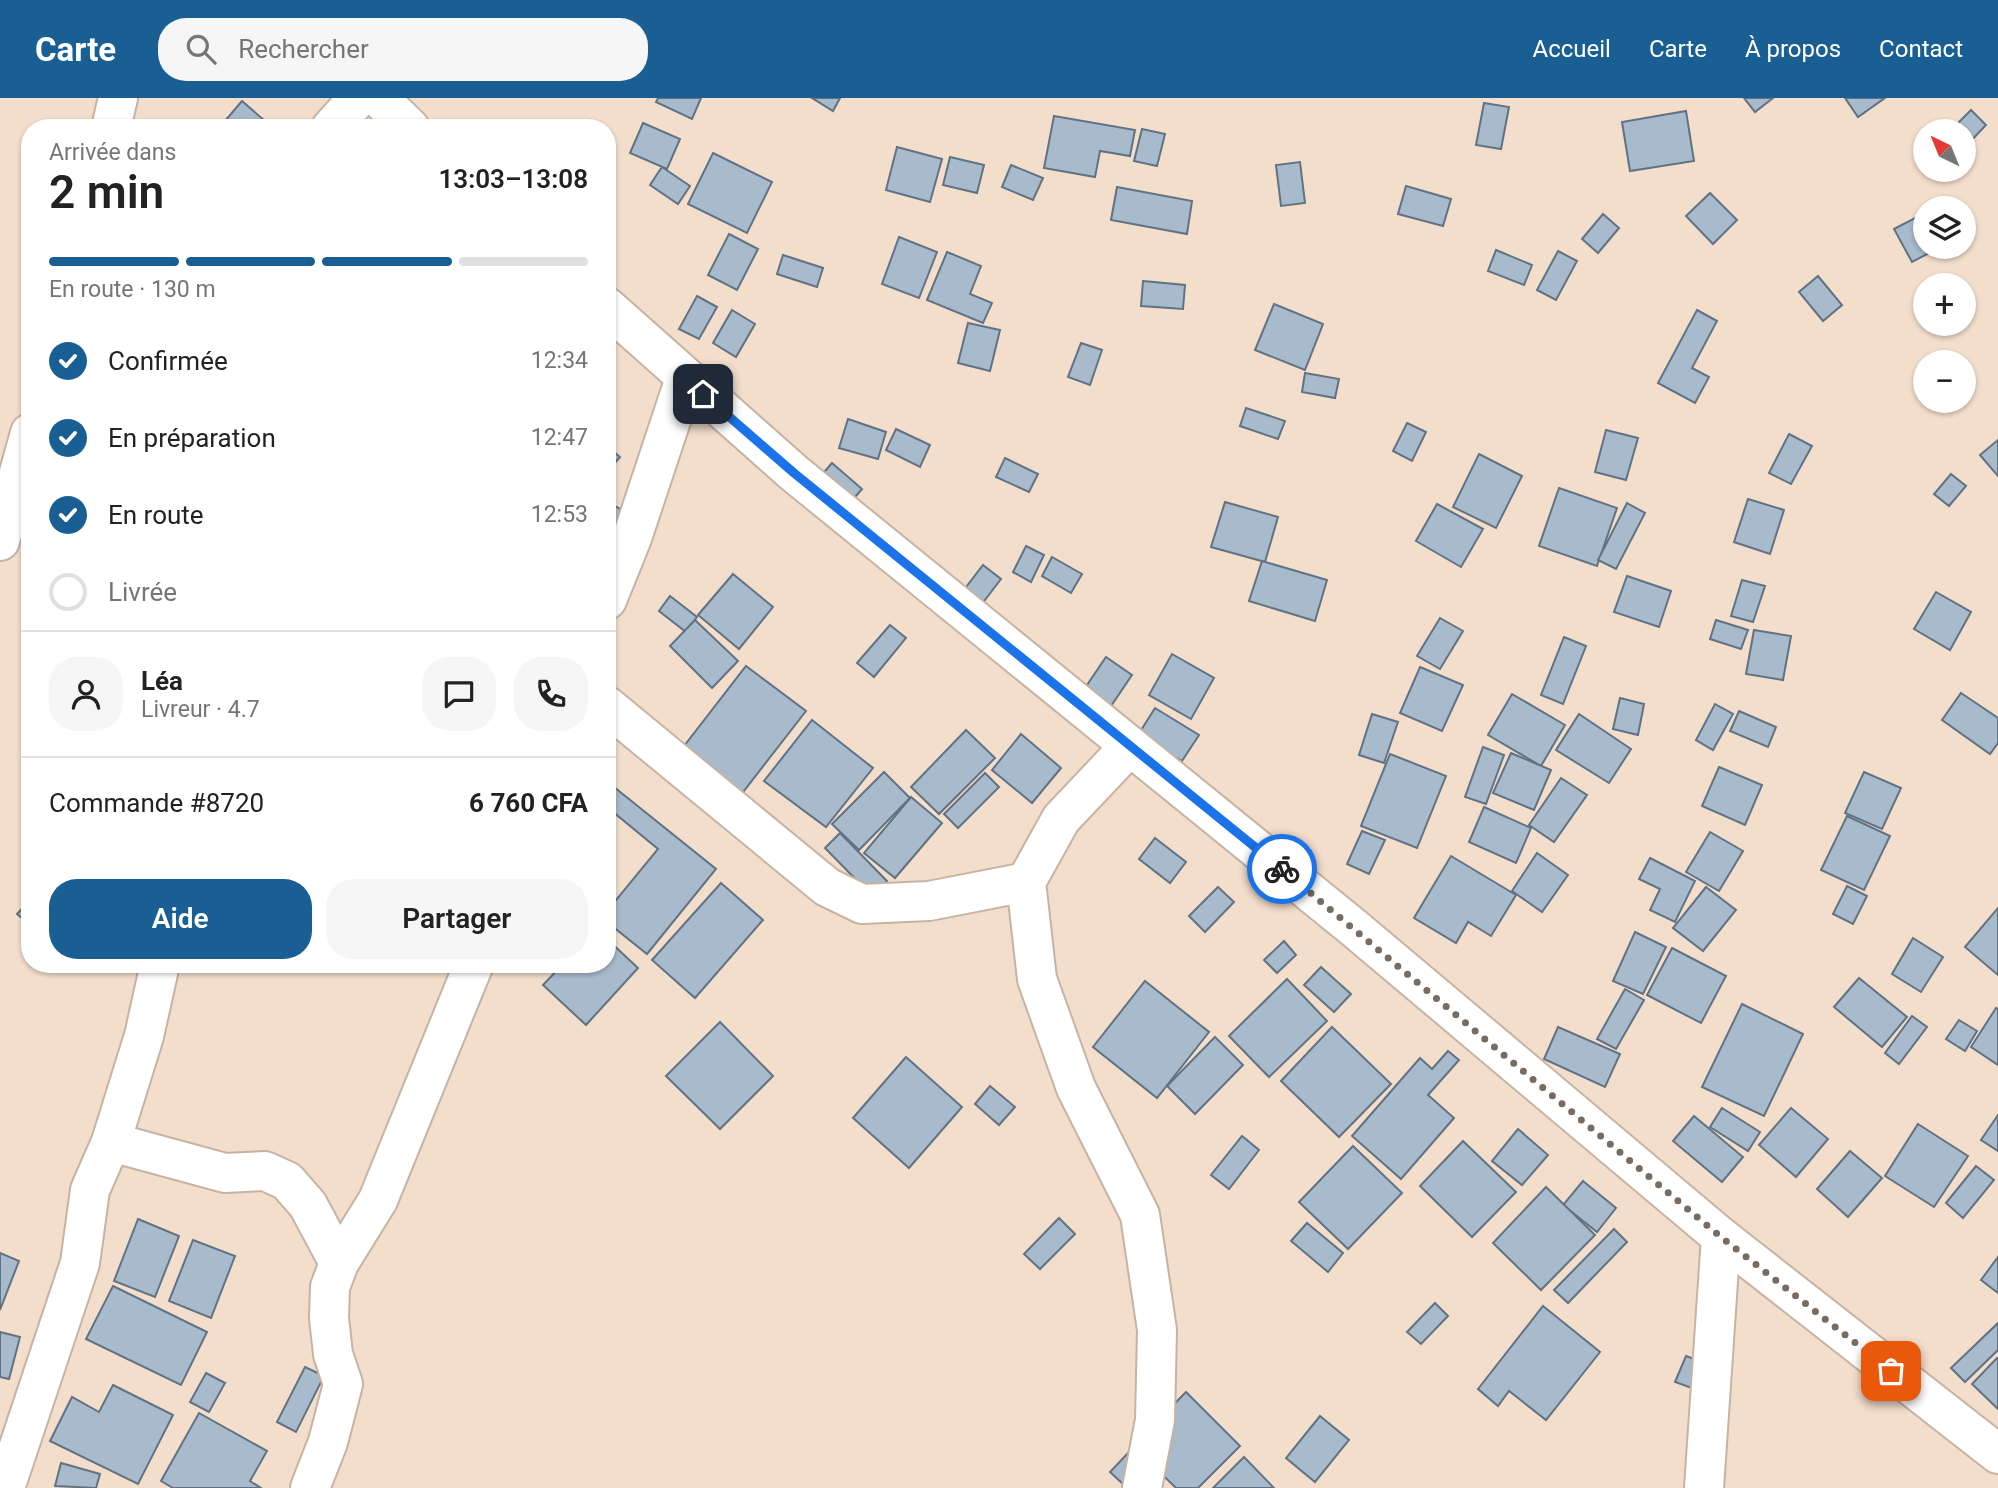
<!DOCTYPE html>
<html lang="fr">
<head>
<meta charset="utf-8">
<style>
  body { margin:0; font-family:Roboto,sans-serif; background:#f6f6f6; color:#222; height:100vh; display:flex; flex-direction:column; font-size:26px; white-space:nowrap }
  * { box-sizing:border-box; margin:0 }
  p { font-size:23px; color:#767676 }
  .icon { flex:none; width:38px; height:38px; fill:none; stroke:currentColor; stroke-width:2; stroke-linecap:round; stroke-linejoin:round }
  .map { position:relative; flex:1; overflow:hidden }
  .details { position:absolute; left:21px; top:21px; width:595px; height:854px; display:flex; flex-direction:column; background:#fff; border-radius:28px; box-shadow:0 2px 5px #0004 }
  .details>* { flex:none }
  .needle { width:46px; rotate:317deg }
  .fabs { position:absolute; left:1913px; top:21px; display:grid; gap:14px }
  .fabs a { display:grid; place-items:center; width:63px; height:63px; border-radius:50%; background:#fff; box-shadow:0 2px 5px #0004; font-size:35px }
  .pin { position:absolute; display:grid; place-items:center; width:60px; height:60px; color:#fff; margin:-30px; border-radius:14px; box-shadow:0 4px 10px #0006 }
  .courier { position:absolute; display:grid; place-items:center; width:70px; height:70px; margin:-35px; border:5px solid #1a73e8; border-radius:50%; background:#fff; color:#222; box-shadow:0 2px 9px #0007 }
  .head em { font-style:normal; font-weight:600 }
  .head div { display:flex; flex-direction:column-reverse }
  .head { display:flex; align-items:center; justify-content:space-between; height:119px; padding:0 28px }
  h1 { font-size:46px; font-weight:600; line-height:52px }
  .bar { display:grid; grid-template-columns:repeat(4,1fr); gap:10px 7px; align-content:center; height:84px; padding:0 28px }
  .bar i { height:9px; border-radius:5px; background:#e0e0e0 }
  .bar .on { background:#195f93 }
  .bar p { grid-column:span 4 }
  .line { display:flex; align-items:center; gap:18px; padding:0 28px; border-top:2px solid #e0e0e0 }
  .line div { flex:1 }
  .round { display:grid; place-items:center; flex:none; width:74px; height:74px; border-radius:28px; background:#f6f6f6 }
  ol { padding:0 28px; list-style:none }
  li { display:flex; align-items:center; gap:21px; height:77px }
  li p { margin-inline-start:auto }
  li .icon { padding:7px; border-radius:50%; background:#195f93; color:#fff; stroke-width:4 }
  li:last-child { color:#767676 }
  li i { width:38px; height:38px; border:4px solid #e0e0e0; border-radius:50% }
  .cta { display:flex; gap:14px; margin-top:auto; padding:14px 28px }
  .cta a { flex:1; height:80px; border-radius:28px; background:#195f93; color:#fff; font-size:28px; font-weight:600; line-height:80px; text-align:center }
  .cta a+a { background:#f6f6f6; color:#222 }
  header { display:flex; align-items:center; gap:42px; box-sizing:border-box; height:98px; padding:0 35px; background:#195f93; color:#fff }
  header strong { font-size:33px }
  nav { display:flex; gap:38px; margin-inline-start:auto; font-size:24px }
  .search { width:490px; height:63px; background:#f6f6f6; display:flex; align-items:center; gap:18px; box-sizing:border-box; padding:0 24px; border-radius:28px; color:#767676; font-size:26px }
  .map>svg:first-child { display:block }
  .building { fill:#a7bbcd; stroke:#617283; stroke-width:2 }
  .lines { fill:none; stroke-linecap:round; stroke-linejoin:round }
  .minor-casing { stroke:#c7b3a2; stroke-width:42 }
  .minor { stroke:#fff; stroke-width:38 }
  .done { stroke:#786c61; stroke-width:7; stroke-dasharray:0 12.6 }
  .route { stroke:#1a73e8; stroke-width:9 }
</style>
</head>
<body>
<header>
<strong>Carte</strong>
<div class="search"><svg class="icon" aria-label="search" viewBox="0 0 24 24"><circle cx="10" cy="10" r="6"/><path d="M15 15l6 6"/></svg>Rechercher</div>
<nav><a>Accueil</a><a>Carte</a><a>À propos</a><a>Contact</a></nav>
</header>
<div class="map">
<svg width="1998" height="1390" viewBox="0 0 1998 1390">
  <rect width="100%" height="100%" fill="#f3decc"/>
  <!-- building -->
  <g class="building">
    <path d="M658,0H701L692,21L656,4Z"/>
    <path d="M812,0H840L833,13Z"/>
    <path d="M1744,0H1773L1755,14Z"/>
    <path d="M1845,0H1885L1858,19Z"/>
    <path d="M242,3L273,30H233L225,23Z"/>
    <path d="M1484,5L1509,9L1501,51L1476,47Z"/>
    <path d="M1971,12L1986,27L1968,46L1964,42V33L1952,31Z"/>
    <path d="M1686,13L1694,63L1630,73L1622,24Z"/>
    <path d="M1054,18L1135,32L1130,58L1100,53L1095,79L1044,70Z"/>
    <path d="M643,25L680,41L667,71L630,55Z"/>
    <path d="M1142,31L1165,36L1157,68L1134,63Z"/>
    <path d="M897,49L942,61L930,104L886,92Z"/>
    <path d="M713,55L772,84L747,135L688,106Z"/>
    <path d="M950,59L984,67L977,95L943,87Z"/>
    <path d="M1300,64L1305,105L1281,108L1276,67Z"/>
    <path d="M1011,67L1043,80L1033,102L1002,89Z"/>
    <path d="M662,69L690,88L678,106L650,87Z"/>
    <path d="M1406,88L1451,101L1443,128L1398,116Z"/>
    <path d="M1117,89L1192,103L1187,136L1111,122Z"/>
    <path d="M1710,95L1737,122L1713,146L1686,118Z"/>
    <path d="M1603,116L1619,130L1598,155L1582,141Z"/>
    <path d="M1915,120L1925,138V149H1931L1933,153L1912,164L1894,131Z"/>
    <path d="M729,136L758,151L737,192L708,177Z"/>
    <path d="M899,139L937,154L919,200L882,186Z"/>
    <path d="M1496,152L1532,167L1524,187L1488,173Z"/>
    <path d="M1558,153L1577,163L1556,202L1537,192Z"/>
    <path d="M947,154L981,168L970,196L992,205L983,225L927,202Z"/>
    <path d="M783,157L823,170L817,189L777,176Z"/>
    <path d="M1818,178L1842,207L1823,223L1799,194Z"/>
    <path d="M1143,183L1185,187L1183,211L1141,208Z"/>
    <path d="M697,198L717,209L699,241L679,231Z"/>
    <path d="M1274,206L1323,226L1305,272L1255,252Z"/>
    <path d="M732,212L755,226L736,259L713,245Z"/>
    <path d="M1697,212L1717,223L1692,270L1709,279L1695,305L1658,285Z"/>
    <path d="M968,225L1000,232L990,273L958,265Z"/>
    <path d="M1081,245L1102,252L1090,287L1068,279Z"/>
    <path d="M1305,275L1339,281L1335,300L1302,294Z"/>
    <path d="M1246,310L1285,323L1278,341L1240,328Z"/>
    <path d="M848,321L886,334L878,361L839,350Z"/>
    <path d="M1407,325L1426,334L1412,363L1393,353Z"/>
    <path d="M896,331L930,347L920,369L886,352Z"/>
    <path d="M1606,332L1638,340L1626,382L1595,374Z"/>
    <path d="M1789,336L1812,348L1791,386L1769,375Z"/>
    <path d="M1998,342V378L1980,357Z"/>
    <path d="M607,348L620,359L607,374Z"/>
    <path d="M1479,356L1522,378L1496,430L1453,409Z"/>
    <path d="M1005,360L1038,376L1029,394L996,379Z"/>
    <path d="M832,365L862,391L849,406L819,380Z"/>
    <path d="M1951,376L1966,388L1949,408L1934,396Z"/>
    <path d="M1559,390L1617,410L1597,468L1539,448Z"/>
    <path d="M1748,401L1784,412L1770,456L1734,444Z"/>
    <path d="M608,404L627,415L608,449L607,448Z"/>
    <path d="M1225,404L1278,419L1265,464L1211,449Z"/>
    <path d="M1627,405L1645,415L1616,471L1598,462Z"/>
    <path d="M1437,406L1483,431L1461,469L1416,443Z"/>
    <path d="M1026,448L1044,457L1031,484L1013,474Z"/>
    <path d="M1052,459L1082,476L1071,495L1042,478Z"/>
    <path d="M1262,463L1327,482L1315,523L1249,503Z"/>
    <path d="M983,467L1001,481L978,511L960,497Z"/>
    <path d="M733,476L773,509L739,551L698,517Z"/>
    <path d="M1627,478L1671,493L1659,529L1614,514Z"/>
    <path d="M1742,482L1765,488L1753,524L1731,518Z"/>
    <path d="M1936,494L1971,514L1950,552L1914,531Z"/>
    <path d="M670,498L697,519L686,534L659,513Z"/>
    <path d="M1440,520L1463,533L1440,571L1417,558Z"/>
    <path d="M695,522L738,563L712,590L670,548Z"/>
    <path d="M1716,522L1748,532L1741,551L1710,541Z"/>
    <path d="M890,527L906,540L874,579L857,565Z"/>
    <path d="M1754,532L1791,538L1783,582L1746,576Z"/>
    <path d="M1564,539L1586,548L1563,606L1541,597Z"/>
    <path d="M1172,556L1214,580L1191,621L1149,597Z"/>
    <path d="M1106,559L1132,577L1111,608L1085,590Z"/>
    <path d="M746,568L806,613L733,707L674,661Z"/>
    <path d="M1420,569L1463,587L1442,633L1400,615Z"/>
    <path d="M1961,595L1998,620V645L1990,656L1942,622Z"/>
    <path d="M1512,596L1565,627L1541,668L1488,637Z"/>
    <path d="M1620,600L1644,606L1638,637L1613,631Z"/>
    <path d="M1715,606L1733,616L1713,652L1696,642Z"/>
    <path d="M1155,610L1199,637L1182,663L1138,637Z"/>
    <path d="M1739,613L1776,629L1768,649L1730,633Z"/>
    <path d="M1372,616L1398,624L1384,665L1359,657Z"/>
    <path d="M1579,616L1631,651L1609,685L1556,652Z"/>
    <path d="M812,622L873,670L826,729L764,683Z"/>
    <path d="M966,632L995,660L939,716L911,689Z"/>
    <path d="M1021,636L1061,670L1032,705L992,672Z"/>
    <path d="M1483,649L1504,657L1486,706L1465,699Z"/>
    <path d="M1511,655L1551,672L1534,712L1493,695Z"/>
    <path d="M1390,656L1446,678L1417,750L1361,728Z"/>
    <path d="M1719,669L1762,687L1745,727L1702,708Z"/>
    <path d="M884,674L910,700L859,752L832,726Z"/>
    <path d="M1864,674L1901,690L1882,731L1845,715Z"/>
    <path d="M985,675L999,689L958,730L944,716Z"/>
    <path d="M1561,680L1587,697L1554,744L1529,727Z"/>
    <path d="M609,685L716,771L647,856L607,824V813L658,751L607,709Z"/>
    <path d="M911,699L942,725L895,780L864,755Z"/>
    <path d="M1484,709L1531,730L1516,765L1469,744Z"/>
    <path d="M1847,718L1890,738L1864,792L1821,772Z"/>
    <path d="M1362,733L1385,742L1369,776L1347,766Z"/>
    <path d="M1710,734L1743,753L1719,793L1686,774Z"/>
    <path d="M840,735L887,783L872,798L825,750Z"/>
    <path d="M1155,740L1186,764L1170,785L1139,761Z"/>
    <path d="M1537,755L1568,777L1542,814L1512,793Z"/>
    <path d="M1451,758L1516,797L1491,838L1468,824L1456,845L1414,820Z"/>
    <path d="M1650,760L1695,783L1675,824L1650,812L1660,791L1639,781Z"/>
    <path d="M721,785L763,822L695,900L652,862Z"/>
    <path d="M1847,788L1867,798L1853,826L1833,816Z"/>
    <path d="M1218,789L1234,804L1205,834L1189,818Z"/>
    <path d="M1706,789L1736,812L1703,853L1673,830Z"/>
    <path d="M30,802V827L17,816Z"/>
    <path d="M1998,810V877L1965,849Z"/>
    <path d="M1635,834L1666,849L1643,896L1613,883Z"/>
    <path d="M1913,840L1943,859L1921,894L1892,876Z"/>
    <path d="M607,841L638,870L586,927L543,887L563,866H607Z"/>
    <path d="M1284,843L1296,857L1277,875L1264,862Z"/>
    <path d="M1672,850L1726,878L1701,925L1647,897Z"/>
    <path d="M1321,869L1351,896L1334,914L1304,887Z"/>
    <path d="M1859,880L1907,919L1882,949L1834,909Z"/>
    <path d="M1287,881L1327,923L1269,979L1229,938Z"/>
    <path d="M1145,883L1209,934L1157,1000L1093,949Z"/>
    <path d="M1625,891L1644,902L1616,951L1597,941Z"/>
    <path d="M1742,906L1803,936L1764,1018L1702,989Z"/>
    <path d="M1996,910L1998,911V967L1971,949Z"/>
    <path d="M1912,918L1927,929L1899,966L1885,955Z"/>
    <path d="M1959,922L1977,933L1965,953L1946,941Z"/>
    <path d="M720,924L773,978L720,1031L666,978Z"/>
    <path d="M1332,929L1391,986L1339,1039L1281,983Z"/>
    <path d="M1558,929L1620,956L1605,989L1544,961Z"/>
    <path d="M1215,939L1243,967L1195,1016L1167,988Z"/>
    <path d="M1448,953L1459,962L1428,997L1454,1020L1401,1081L1352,1038L1420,960L1432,971Z"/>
    <path d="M906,959L962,1009L909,1070L853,1020Z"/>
    <path d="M990,988L1015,1009L999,1027L975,1006Z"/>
    <path d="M1722,1010L1760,1034L1748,1053L1710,1029Z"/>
    <path d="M1791,1010L1828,1041L1796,1079L1759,1047Z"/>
    <path d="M1998,1017V1053L1981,1042Z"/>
    <path d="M1694,1018L1743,1059L1722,1084L1673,1043Z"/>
    <path d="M1918,1026L1968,1058L1934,1109L1885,1078Z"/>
    <path d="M1518,1031L1548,1057L1522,1087L1492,1063Z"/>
    <path d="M1242,1038L1259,1052L1229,1091L1211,1077Z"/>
    <path d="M1463,1043L1516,1094L1472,1139L1420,1088Z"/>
    <path d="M1353,1048L1402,1095L1348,1151L1299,1104Z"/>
    <path d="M1850,1053L1882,1080L1848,1119L1817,1091Z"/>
    <path d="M1976,1068L1994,1082L1963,1120L1946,1105Z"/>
    <path d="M1583,1083L1616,1110L1597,1134L1563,1107Z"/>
    <path d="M1546,1089L1595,1137L1541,1192L1493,1145Z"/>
    <path d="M1059,1120L1075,1136L1040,1171L1024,1156Z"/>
    <path d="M138,1121L179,1138L155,1199L114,1183Z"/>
    <path d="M1307,1125L1343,1155L1328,1174L1291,1143Z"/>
    <path d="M1614,1131L1627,1144L1568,1205L1554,1192Z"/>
    <path d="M193,1142L235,1158L211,1220L169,1203Z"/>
    <path d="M0,1155L19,1163L0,1212Z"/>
    <path d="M1998,1159V1195L1981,1182Z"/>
    <path d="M113,1188L207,1234L181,1287L86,1241Z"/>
    <path d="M1435,1205L1448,1218L1421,1246L1407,1234Z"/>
    <path d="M1543,1208L1600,1254L1546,1322L1509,1293L1498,1308L1478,1291Z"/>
    <path d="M1998,1225V1252L1965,1284L1951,1270Z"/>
    <path d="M0,1234L20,1239L9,1281L0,1279Z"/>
    <path d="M1686,1258L1711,1267L1700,1293L1675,1284Z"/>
    <path d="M1997,1260L1998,1261V1311L1972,1286Z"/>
    <path d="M305,1269L324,1278L296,1334L277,1324Z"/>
    <path d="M206,1275L225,1285L209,1314L190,1304Z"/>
    <path d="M113,1287L173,1317L138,1386L50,1343L72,1299L99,1314Z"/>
    <path d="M1186,1294L1240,1348L1198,1390H1176L1133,1348Z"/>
    <path d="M199,1315L267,1353L250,1383L261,1390H173L161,1383Z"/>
    <path d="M1320,1318L1349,1342L1315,1384L1286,1360Z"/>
    <path d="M1129,1354L1142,1368L1124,1387L1110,1374Z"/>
    <path d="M1244,1359L1274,1390H1213Z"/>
    <path d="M61,1365L100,1376L96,1390L55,1388Z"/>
  </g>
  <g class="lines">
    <!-- minor casing -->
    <g class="minor-casing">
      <g id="minor">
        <path d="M379,0L410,30"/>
        <path d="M111,30L118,0"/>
        <path d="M331,30L358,0"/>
        <path d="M607,209L794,375L1354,830L1721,1139L1998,1356"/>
        <path d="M0,443L30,335"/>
        <path d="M607,502L632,440L685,280"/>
        <path d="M607,608L827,789L862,806L929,803L1026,784"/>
        <path d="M1130,648L1061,721L1026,784L1037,881L1076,990L1140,1117L1157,1232L1155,1322L1142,1390"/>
        <path d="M111,1044L225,1075L265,1073L287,1083L308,1107L339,1165"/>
        <path d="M5,1390L80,1165L90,1092L111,1044L144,938L160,866"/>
        <path d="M310,1390L328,1344L343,1286L333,1256L329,1220L330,1189L339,1165L378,1102L474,866"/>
        <path d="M1704,1390L1721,1139"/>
      </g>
    </g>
    <!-- minor -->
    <use href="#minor" class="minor"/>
  </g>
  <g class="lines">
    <!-- done -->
    <path class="done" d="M1282,771L1721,1139L1891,1273"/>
    <!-- route -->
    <path class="route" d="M703,296L794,375L1282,771"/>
  </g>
</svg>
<div class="fabs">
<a><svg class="needle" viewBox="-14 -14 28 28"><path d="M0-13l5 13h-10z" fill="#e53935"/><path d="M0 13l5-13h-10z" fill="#767676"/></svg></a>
<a><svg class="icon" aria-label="layers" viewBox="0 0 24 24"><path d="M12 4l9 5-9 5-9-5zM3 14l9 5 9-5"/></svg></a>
<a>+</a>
<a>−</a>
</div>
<div class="pin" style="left:1891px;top:1273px;background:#ea580c"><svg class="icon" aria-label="bag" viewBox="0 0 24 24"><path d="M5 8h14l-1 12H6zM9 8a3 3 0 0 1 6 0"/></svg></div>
<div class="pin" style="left:703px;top:296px;background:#1f2937"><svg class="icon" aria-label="home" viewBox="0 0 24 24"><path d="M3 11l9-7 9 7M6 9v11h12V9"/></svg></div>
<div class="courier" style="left:1282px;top:771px"><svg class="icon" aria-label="bike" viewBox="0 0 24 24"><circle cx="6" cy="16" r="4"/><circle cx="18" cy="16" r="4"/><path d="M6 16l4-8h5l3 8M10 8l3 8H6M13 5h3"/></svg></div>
<section class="details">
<div class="head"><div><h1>2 min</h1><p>Arrivée dans</p></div><em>13:03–13:08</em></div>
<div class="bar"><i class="on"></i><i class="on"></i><i class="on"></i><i></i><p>En route · 130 m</p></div>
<ol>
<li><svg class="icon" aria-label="check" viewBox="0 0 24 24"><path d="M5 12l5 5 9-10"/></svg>Confirmée<p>12:34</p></li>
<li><svg class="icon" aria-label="check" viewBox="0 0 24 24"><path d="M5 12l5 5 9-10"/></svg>En préparation<p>12:47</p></li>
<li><svg class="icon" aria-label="check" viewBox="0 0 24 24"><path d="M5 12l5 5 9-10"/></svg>En route<p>12:53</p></li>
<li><i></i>Livrée</li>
</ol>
<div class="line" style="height:126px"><a class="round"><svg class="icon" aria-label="person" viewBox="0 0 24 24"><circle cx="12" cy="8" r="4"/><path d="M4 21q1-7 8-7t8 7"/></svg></a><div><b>Léa</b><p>Livreur · 4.7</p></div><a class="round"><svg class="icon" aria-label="chat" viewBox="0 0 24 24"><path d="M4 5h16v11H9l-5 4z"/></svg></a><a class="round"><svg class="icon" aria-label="phone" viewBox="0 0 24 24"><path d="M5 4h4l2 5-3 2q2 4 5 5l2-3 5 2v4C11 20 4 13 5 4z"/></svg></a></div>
<div class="line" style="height:91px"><div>Commande #8720</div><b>6 760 CFA</b></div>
<div class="cta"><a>Aide</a><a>Partager</a></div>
</section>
</div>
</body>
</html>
